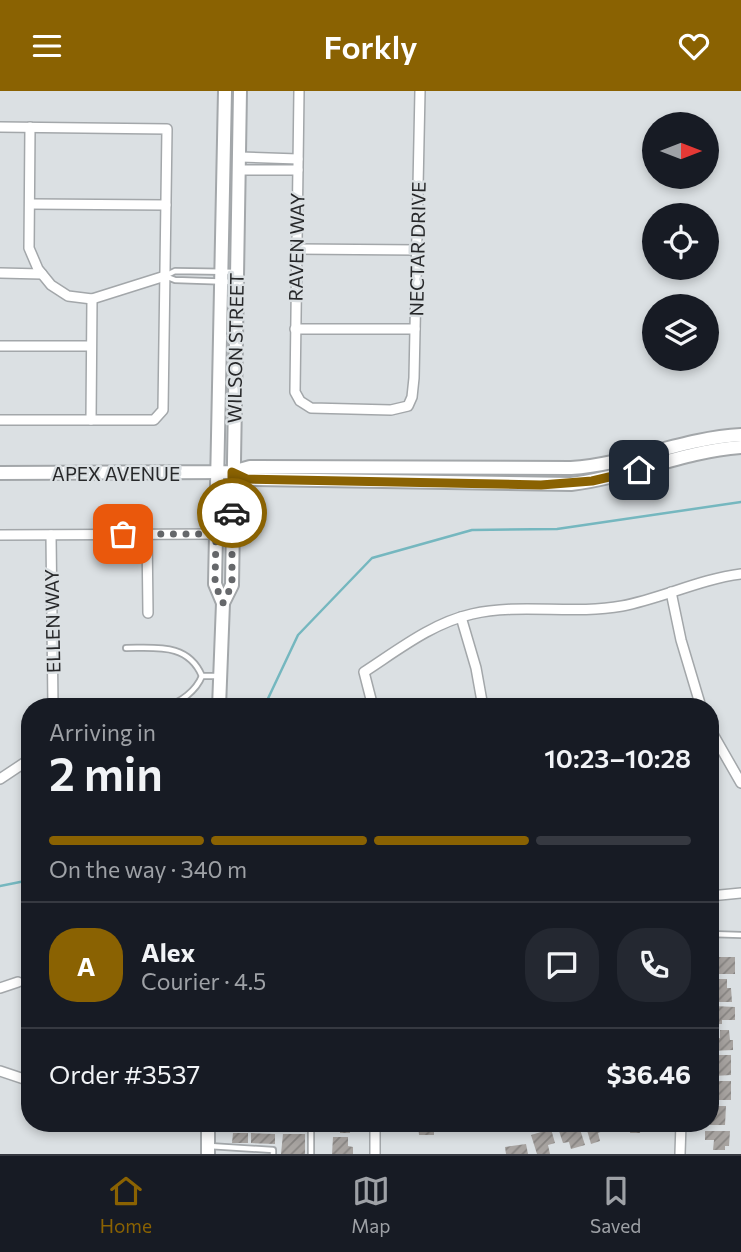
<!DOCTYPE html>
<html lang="en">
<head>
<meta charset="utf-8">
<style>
  body { margin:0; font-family:Commissioner,sans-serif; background:#242831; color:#f1f3f6; height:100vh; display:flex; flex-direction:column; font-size:26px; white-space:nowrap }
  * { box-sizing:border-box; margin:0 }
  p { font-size:23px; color:#9ea1a6 }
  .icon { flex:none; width:38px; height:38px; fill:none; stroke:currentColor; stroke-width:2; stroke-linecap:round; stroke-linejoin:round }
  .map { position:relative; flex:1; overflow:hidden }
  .details { position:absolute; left:21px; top:607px; width:698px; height:434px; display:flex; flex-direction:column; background:#171b24; border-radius:28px; box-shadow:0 4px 10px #0003 }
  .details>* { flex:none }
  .needle { width:46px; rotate:90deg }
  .controls { position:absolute; left:642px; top:21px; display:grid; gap:14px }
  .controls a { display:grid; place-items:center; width:77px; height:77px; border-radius:50%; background:#171b24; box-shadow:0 4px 10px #0003; font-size:35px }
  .pin { position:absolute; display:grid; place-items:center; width:60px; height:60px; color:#fff; margin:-30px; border-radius:14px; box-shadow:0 4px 10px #0006 }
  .courier { position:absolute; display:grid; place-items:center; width:70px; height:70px; margin:-35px; border:5px solid #8a6202; border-radius:50%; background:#fff; color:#222; box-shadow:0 2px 9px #0007 }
  .summary em { font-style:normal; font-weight:600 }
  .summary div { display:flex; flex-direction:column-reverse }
  .summary { display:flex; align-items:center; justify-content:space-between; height:119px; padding:0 28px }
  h1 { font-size:46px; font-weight:600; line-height:52px }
  .bar { display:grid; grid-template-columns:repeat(4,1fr); gap:10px 7px; align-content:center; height:84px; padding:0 28px }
  .bar i { height:9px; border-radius:5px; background:#363941 }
  .bar .active { background:#8a6202 }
  .bar p { grid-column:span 4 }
  .line { display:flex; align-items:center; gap:18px; padding:0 28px; border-top:2px solid #363941 }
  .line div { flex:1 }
  .round { display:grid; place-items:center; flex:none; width:74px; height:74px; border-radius:28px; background:#242831 }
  header { display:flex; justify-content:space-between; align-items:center; height:91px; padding:0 28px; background:#8a6202; color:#fff; font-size:32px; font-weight:600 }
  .menu { display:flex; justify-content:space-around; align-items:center; height:98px; border-top:2px solid #363941; background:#171b24; font-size:19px; color:#9ea1a6 }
  .menu a { display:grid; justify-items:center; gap:4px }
  .menu .active { color:#8a6202 }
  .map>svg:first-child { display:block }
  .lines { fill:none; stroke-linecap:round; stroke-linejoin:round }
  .stream { stroke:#75b7bf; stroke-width:2.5 }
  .building { fill:url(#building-hatch) }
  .lane-casing { stroke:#a3a7aa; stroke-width:8 }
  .street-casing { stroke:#a3a7aa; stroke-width:12 }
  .secondary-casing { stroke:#a3a7aa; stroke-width:16 }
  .lane { stroke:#fff; stroke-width:4.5 }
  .street { stroke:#fff; stroke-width:9 }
  .secondary { stroke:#fff; stroke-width:12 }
  .done { stroke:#66686b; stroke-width:7; stroke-dasharray:0 12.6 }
  .route { stroke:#8a6202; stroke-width:9 }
  .labels { text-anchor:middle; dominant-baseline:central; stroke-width:5; stroke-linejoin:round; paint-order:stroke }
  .street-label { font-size:19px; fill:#27282a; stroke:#dbe0e3 }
</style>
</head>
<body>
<header><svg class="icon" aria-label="menu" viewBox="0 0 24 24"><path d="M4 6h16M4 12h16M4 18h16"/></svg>Forkly<svg class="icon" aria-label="heart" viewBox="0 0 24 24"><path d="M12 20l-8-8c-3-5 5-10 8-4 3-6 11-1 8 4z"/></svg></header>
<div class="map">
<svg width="741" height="1063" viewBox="0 0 741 1063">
  <defs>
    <pattern id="building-hatch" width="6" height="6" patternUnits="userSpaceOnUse" patternTransform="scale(1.75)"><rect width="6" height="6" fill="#a7a3a0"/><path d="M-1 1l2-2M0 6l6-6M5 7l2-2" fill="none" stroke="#888583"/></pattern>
  </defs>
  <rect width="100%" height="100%" fill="#dbe0e3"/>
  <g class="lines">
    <!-- stream -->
    <g class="stream">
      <path d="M264,616L298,544L372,467L472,439L557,438L741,411"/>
      <path d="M0,795L30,789"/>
    </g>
  </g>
  <!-- building -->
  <g class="building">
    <path d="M710,862H718V866H735V883H710Z"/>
    <path d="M715,888H727V897H731L732,911H710V900H716Z"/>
    <path d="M714,915L735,916V929H722V933H710V923H714Z"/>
    <path d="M720,939H729L730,949H733V959L710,960V947H720Z"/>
    <path d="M710,964H731V984L714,985V972H710Z"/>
    <path d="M710,990H731V1009H714V1000H710Z"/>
    <path d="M712,1015H726L725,1034H710Z"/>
    <path d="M235,1032H300V1040L290,1039V1036L283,1035V1038H269V1035L234,1036Z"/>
    <path d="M329,1032H350V1042H340V1037H329Z"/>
    <rect x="393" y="1032" width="21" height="6"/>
    <path d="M418,1032H440V1038H434V1044H419Z"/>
    <path d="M444,1032H466L467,1041H456V1036L444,1037Z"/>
    <path d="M471,1032H496L497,1037L472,1040Z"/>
    <path d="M573,1032H578L585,1054L571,1058L569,1051L563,1052L559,1040L564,1039L563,1035Z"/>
    <path d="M585,1032H607L608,1038L598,1042L600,1050L591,1053Z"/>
    <path d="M631,1032H641L640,1042H630Z"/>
    <path d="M652,1032H665V1040L652,1041Z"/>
    <path d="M551,1038L555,1052L548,1054L550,1063H537L531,1044Z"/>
    <path d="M705,1040H730L729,1055H725V1059H713L714,1049H705Z"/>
    <path d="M233,1042H248V1052H232Z"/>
    <path d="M251,1042L275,1043V1053L251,1052Z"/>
    <path d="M283,1043H305V1063H281Z"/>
    <path d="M333,1046H348V1055L353,1056V1063H332Z"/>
    <path d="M526,1053L528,1063H506L505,1056Z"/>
  </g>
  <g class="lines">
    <!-- lane casing -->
    <g class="lane-casing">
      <g id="lane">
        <path d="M234,191L175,189L165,185L175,180L236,181"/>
        <path d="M126,557C157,557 188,552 202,585H219"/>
        <path d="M165,616C181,611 196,600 202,585"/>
        <path d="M710,843L741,844"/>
        <path d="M209,1055L273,1059V1063"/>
        <path d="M311,1063V1032"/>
      </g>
    </g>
    <!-- street casing -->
    <g class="street-casing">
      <g id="street">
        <path d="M299,0L295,301L300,310L311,317L391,319L408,315L412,306L414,287L420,0"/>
        <path d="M0,36L167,38L163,319L154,329H0"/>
        <path d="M30,36L29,157L38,178L51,194L68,205L92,208L165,185"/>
        <path d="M240,66L298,68"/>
        <path d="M240,79H298"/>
        <path d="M30,113L166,114"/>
        <path d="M296,158L417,159"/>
        <path d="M0,182L42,183"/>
        <path d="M295,238H415"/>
        <path d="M0,255H91"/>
        <path d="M91,329L92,208"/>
        <path d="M147,443L148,522"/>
        <path d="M0,444L216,443"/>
        <path d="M51,444L53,616"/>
        <path d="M671,501L681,549L701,616"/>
        <path d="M461,526L476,577L483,616"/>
        <path d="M373,616L364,581C398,559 432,532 472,523C521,512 572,524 622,515C663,507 700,488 741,483"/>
        <path d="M710,638L741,692"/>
        <path d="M0,688L30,668"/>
        <path d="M710,805L741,802"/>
        <path d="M0,897L18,891"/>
        <path d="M0,980L30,990"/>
        <path d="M375,1063V1032"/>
        <path d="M680,1063L681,1032"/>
      </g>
    </g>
    <!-- secondary casing -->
    <g class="secondary-casing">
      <g id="secondary">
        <path d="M232,381L248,388L571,393C629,386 683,360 741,356"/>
        <path d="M0,382L232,381L250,376L571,377C629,373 683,347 741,344"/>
        <path d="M223,512L215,493L225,0"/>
        <path d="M219,616L223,512L232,494L240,0"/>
        <path d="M208,1063V1032"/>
      </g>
    </g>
    <!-- lane -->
    <use href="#lane" class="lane"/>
    <!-- street -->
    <use href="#street" class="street"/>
    <!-- secondary -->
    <use href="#secondary" class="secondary"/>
  </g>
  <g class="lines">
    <!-- done -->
    <path class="done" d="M123,443H216L215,493L223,512L232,494V422"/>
    <!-- route -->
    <path class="route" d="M232,422V381L247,388L541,394L592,390L639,379"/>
  </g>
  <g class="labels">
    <!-- street labels -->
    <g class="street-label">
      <text transform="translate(296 156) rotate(-89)">RAVEN WAY</text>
      <text transform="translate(417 158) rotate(-89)">NECTAR DRIVE</text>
      <text transform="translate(235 257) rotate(-89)">WILSON STREET</text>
      <text x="116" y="382">APEX AVENUE</text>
      <text transform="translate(52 530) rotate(-91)">ELLEN WAY</text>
    </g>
  </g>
</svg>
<div class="controls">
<a><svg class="needle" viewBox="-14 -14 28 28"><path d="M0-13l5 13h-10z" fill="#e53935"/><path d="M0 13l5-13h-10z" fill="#9ea1a6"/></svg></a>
<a><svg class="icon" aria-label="locate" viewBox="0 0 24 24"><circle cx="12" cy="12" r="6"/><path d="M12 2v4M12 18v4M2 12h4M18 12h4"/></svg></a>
<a><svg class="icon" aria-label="layers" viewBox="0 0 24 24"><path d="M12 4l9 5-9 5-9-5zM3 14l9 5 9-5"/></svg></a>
</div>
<div class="pin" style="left:123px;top:443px;background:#ea580c"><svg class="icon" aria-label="bag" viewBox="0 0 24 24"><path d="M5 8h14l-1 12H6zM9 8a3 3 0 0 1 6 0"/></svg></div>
<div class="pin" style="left:639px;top:379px;background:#1f2937"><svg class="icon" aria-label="home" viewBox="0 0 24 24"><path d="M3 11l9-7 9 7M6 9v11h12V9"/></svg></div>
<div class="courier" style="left:232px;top:422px"><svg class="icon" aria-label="car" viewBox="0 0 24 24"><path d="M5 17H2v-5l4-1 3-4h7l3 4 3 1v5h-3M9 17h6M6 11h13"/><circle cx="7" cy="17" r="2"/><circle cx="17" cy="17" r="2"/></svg></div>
<section class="details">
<div class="summary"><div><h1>2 min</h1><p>Arriving in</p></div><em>10:23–10:28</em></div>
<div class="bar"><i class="active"></i><i class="active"></i><i class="active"></i><i></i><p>On the way · 340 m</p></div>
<div class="line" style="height:126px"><b class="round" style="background:#8a6202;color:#fff">A</b><div><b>Alex</b><p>Courier · 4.5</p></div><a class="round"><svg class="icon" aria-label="chat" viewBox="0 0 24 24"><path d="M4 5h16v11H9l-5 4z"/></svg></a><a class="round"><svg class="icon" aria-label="phone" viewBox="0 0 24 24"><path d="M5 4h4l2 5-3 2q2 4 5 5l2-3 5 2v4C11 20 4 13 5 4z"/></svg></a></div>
<div class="line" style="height:91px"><div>Order #3537</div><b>$36.46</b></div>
</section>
</div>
<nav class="menu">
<a class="active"><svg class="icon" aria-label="home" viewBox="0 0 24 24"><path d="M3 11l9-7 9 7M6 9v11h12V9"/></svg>Home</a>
<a><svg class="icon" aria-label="map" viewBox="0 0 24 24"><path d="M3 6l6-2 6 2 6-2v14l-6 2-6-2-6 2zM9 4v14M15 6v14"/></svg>Map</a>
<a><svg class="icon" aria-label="saved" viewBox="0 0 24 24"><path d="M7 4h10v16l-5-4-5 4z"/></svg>Saved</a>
</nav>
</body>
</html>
